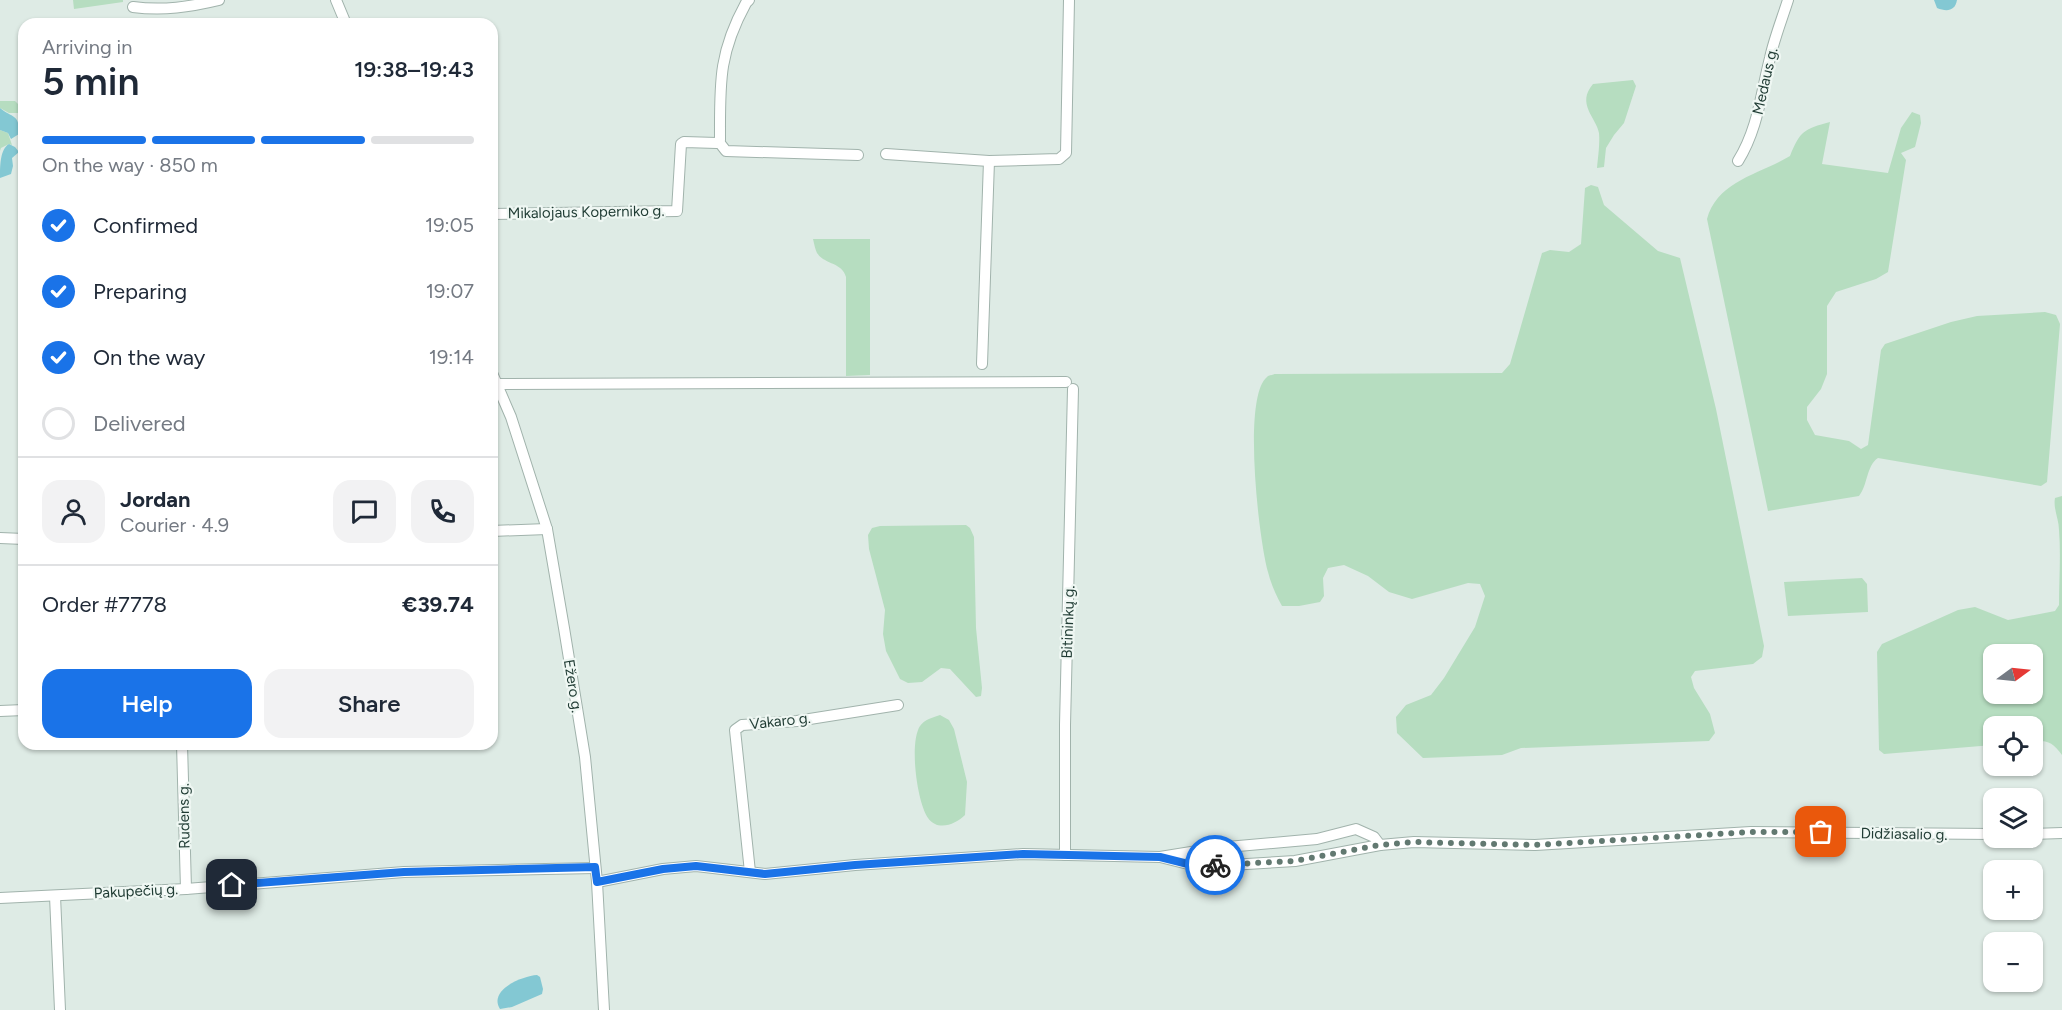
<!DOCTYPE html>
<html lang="en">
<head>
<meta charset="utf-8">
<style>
  body { margin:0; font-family:Figtree,sans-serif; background:#f2f2f3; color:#1f2937; height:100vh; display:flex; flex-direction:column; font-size:22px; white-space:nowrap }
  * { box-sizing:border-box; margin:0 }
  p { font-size:20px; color:#747a83 }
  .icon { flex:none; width:33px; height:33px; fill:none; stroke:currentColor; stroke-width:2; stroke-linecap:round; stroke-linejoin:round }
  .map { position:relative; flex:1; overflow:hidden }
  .details { position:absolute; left:18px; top:18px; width:480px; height:732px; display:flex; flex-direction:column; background:#fff; border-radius:18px; box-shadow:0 2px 4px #0004 }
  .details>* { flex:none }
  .needle { width:39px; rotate:75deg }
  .controls { position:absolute; left:1983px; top:644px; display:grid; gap:12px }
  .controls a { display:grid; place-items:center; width:60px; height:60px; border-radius:12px; background:#fff; box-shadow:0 2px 4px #0004; font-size:30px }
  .pin { position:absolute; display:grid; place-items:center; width:51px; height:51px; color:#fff; margin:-26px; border-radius:12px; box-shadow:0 3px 9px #0006 }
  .courier { position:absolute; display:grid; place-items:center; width:60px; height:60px; margin:-30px; border:4px solid #1a73e8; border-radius:50%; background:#fff; color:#222; box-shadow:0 2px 8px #0007 }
  .overview em { font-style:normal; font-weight:600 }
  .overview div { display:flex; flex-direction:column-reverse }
  .overview { display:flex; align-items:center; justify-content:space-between; height:102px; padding:0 24px }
  h1 { font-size:39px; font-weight:600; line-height:45px }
  .bar { display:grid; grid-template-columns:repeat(4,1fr); gap:9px 6px; align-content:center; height:72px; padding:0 24px }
  .bar i { height:8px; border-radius:4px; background:#e0e1e3 }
  .bar .current { background:#1a73e8 }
  .bar p { grid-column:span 4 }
  .line { display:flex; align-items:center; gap:15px; padding:0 24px; border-top:2px solid #e0e1e3 }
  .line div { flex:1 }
  .round { display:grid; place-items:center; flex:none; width:63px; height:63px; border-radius:18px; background:#f2f2f3 }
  ol { padding:0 24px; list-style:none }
  li { display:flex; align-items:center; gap:18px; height:66px }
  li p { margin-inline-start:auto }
  li .icon { padding:6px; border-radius:50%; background:#1a73e8; color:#fff; stroke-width:4 }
  li:last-child { color:#747a83 }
  li i { width:33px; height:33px; border:3px solid #e0e1e3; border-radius:50% }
  .primary-button { display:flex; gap:12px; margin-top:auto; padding:12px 24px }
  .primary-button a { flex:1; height:69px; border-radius:18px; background:#1a73e8; color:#fff; font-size:24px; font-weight:600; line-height:69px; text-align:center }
  .primary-button a+a { background:#f2f2f3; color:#1f2937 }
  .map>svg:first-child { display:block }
  .green { fill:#b6ddc0; fill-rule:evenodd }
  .water { fill:#83c8d3 }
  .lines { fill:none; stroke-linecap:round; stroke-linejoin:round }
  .minor-casing { stroke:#a1b3ac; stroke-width:12 }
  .minor { stroke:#fff; stroke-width:10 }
  .done { stroke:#627971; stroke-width:6; stroke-dasharray:0 10.8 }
  .route { stroke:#1a73e8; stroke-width:8 }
  .labels { text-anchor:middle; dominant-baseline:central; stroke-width:4.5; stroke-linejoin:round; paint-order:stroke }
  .street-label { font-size:15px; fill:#1f3b33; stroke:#eff7f3 }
</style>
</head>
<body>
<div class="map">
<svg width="2062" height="1010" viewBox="0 0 2062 1010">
  <rect width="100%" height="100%" fill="#deebe5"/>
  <!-- green -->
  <g class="green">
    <path d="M73,0H123V2L74,9Z"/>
    <path d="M1633,80L1636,86L1624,123L1614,135L1606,148L1604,167L1597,168C1598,157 1600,144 1599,133C1596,117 1576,104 1593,84Z"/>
    <path d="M0,101H15L22,108L23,113H9L0,108Z"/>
    <path d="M1912,112L1920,115L1921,123L1915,147L1901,153L1906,160L1888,272L1876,279L1836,292L1827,306V374L1821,389L1807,407V420L1815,435L1849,441L1861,449L1868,445L1881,350L1885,344L1951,322L1977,316L2045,312L2056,315L2060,324L2047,482L2041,486L1878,458C1866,466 1868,485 1859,496L1768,511L1707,219C1717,181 1760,174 1790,156C1800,131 1804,129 1830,122L1822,164L1888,173L1901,128Z"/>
    <path d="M0,130L8,133L12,145L9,144L1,148L0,151Z"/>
    <path d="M1591,185L1598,187L1604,205L1658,251L1680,258L1716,409L1764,646L1762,657L1753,664L1695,671L1691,677L1694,688L1710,714L1715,733L1709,741L1521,748L1502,755L1423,758L1397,733L1396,717L1406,705L1431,695L1444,678L1475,627L1485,596L1480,584L1468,583L1412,599L1389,592L1368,576L1344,565L1328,568L1323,578L1324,596L1320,602L1299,606H1282C1276,595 1271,584 1268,572C1259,541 1242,397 1267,377C1267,376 1275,374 1275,374L1502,373L1510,364L1542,253L1550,250L1569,252L1581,244L1585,188Z"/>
    <path d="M813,239H870V375L846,376V277C842,262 825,265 817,253C815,249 814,243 813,239Z"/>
    <path d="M2062,496V755C2053,743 2048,740 2033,741L2032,726H1994L1993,745L1884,754L1879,750L1877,652L1882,644L1958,610L1975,607L2008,620L2055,611L2059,605C2059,580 2061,555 2059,530C2059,519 2053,509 2055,498ZM1994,654H2032V693H1994Z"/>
    <path d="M966,525L970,528L974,537L976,628L982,688L981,696L976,697L950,669L941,668L922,682L908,683L900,679L886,651L883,634L885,610L869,549L868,535L872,528L880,526Z"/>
    <path d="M1862,578L1867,584L1868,612L1788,616L1784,582Z"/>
    <path d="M940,715L949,720L954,729L967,782L965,815C956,824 938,832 928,818C917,802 909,743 920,726C925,719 932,718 940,715Z"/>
  </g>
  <!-- water -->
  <g class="water">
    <path d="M1934,0H1957C1955,11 1947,12 1937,8Z"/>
    <path d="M0,108C12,118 20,114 19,134L11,139L8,133L0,130Z"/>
    <path d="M9,144L15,147L19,152L12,158L13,166L11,174L0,178C0,166 0,149 9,144Z"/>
    <path d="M537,975L540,977L543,989L542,994L512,1007L500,1009C488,990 522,976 537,975Z"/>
  </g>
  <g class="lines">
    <!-- minor casing -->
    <g class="minor-casing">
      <g id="minor">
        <path d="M336,0L346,24"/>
        <path d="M133,7C163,11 190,7 219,0"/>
        <path d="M719,142L726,151L858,155"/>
        <path d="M886,154L989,161L1059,159L1066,153L1069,0"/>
        <path d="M1738,161C1758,129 1761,93 1770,58C1774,39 1782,19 1788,0"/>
        <path d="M492,214L677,211L681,144L684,142L717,143L720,140C720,84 718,54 746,3L749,0"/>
        <path d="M982,364L989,161"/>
        <path d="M492,373L511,417L547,529L564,628L585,757L597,882L604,1010"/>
        <path d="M497,384L1066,382"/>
        <path d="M492,531L547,529"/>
        <path d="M0,538L24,539"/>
        <path d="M0,711L24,710"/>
        <path d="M182,744L186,889"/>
        <path d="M2032,834L2062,833"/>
        <path d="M1065,855V725L1073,389"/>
        <path d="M1160,857L1216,848L1317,839L1356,829L1374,837L1380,845"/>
        <path d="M750,872L735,730L742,725L797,721L898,705"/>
        <path d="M597,882L663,869L696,866L765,874L855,865L1023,854L1160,857L1188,864L1230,865L1295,861L1380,845L1414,842L1535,845L1751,832L1994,834"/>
        <path d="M55,896L60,1010"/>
        <path d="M0,898L186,889L404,872L595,868"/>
      </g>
    </g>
    <!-- minor -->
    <use href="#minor" class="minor"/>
  </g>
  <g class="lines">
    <!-- done -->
    <path class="done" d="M1215,865L1295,861L1380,845L1414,842L1535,845L1751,832H1821"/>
    <!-- route -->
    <path class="route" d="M232,885L404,872L595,867L597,882L663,869L696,866L765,874L855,865L1023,854L1160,857L1188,864L1215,865"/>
  </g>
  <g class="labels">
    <!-- street labels -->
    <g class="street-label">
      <text transform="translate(1765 81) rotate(-77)">Medaus g.</text>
      <text transform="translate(586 212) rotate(-1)">Mikalojaus Koperniko g.</text>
      <text transform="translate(1068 622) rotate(-88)">Bitininkų g.</text>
      <text transform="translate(573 686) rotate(81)">Ežero g.</text>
      <text transform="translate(780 721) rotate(-6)">Vakaro g.</text>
      <text transform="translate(184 816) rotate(-91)">Rudens g.</text>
      <text transform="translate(1904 834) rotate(1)">Didžiasalio g.</text>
      <text transform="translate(136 891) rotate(-3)">Pakupečių g.</text>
    </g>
  </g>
</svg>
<div class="controls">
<a><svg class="needle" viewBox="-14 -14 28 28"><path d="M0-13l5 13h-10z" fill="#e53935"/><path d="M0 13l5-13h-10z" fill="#747a83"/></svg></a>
<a><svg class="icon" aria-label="locate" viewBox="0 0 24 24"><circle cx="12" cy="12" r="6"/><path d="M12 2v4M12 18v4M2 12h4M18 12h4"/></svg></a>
<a><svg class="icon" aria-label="layers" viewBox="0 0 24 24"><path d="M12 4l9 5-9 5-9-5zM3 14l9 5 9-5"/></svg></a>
<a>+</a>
<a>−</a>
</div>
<div class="pin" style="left:1821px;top:832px;background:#ea580c"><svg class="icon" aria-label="bag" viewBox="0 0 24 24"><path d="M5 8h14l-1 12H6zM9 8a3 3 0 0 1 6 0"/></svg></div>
<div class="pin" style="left:232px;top:885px;background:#1f2937"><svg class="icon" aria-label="home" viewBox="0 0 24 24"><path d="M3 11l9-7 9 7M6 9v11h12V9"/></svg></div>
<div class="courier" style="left:1215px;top:865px"><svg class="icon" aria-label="bike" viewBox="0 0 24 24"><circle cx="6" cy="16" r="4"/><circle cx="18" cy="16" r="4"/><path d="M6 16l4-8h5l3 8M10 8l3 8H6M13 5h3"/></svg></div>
<section class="details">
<div class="overview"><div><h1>5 min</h1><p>Arriving in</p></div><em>19:38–19:43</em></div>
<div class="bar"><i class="current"></i><i class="current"></i><i class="current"></i><i></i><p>On the way · 850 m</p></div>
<ol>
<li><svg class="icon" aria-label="check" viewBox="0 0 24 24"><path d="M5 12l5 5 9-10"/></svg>Confirmed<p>19:05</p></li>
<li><svg class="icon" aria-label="check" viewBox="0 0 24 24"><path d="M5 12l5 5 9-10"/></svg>Preparing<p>19:07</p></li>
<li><svg class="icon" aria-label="check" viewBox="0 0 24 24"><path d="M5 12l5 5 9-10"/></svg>On the way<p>19:14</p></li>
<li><i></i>Delivered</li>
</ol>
<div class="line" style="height:108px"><a class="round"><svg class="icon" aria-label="person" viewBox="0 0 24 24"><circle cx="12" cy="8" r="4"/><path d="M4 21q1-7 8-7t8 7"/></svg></a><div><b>Jordan</b><p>Courier · 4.9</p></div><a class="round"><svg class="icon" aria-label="chat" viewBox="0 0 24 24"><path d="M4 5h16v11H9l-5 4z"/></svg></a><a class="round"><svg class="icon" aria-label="phone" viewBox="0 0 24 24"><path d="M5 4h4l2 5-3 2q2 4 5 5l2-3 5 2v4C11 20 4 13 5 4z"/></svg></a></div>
<div class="line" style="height:78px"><div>Order #7778</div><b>€39.74</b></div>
<div class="primary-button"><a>Help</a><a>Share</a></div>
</section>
</div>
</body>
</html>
